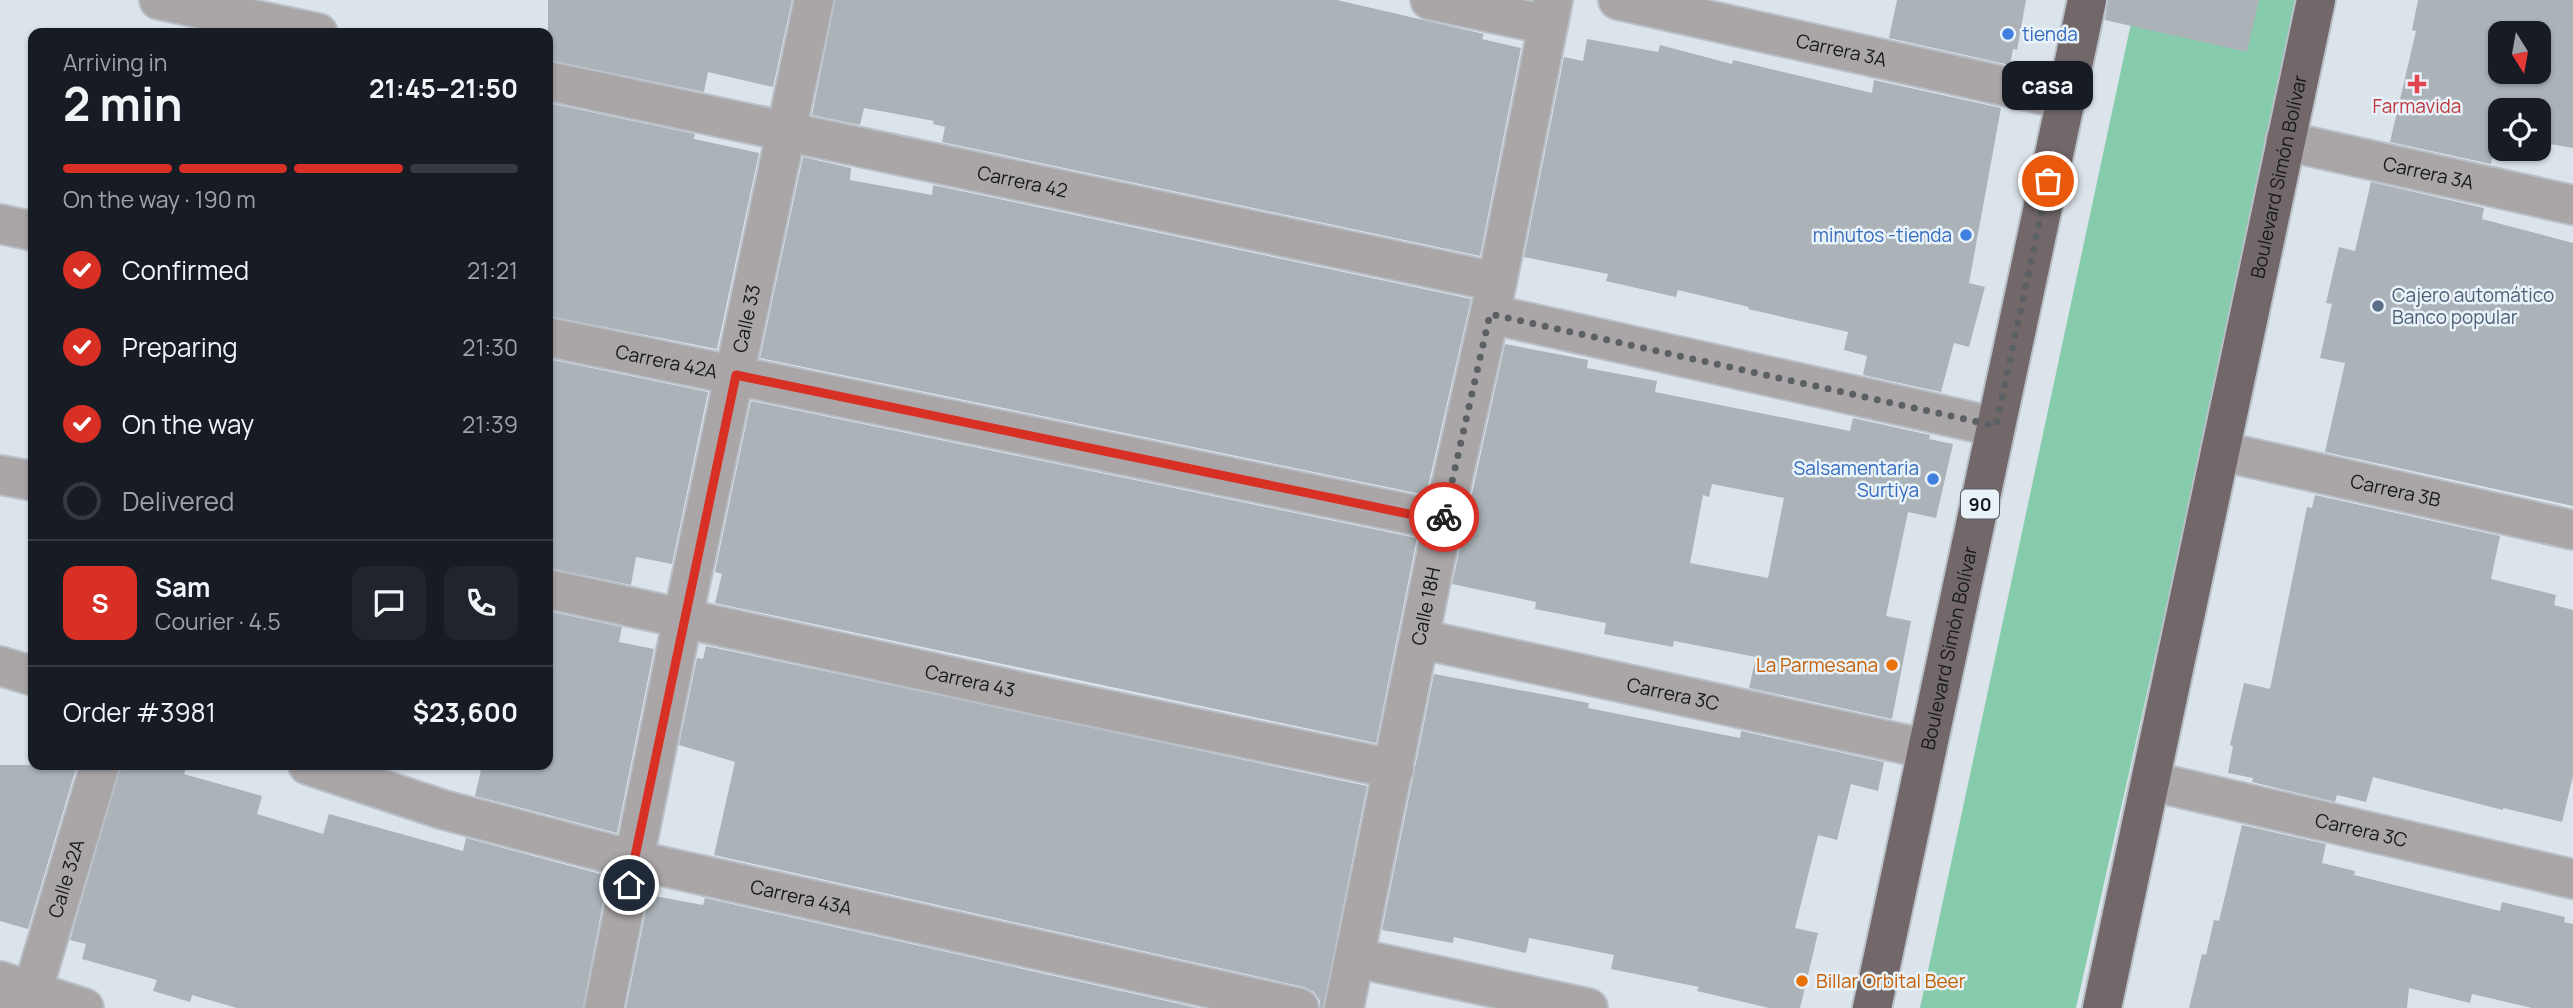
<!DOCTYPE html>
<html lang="en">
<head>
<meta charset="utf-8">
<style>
  body { margin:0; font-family:Manrope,sans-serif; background:#20242c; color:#f1f3f6; height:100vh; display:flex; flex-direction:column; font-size:26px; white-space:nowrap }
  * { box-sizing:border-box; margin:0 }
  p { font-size:23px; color:#9ea1a6 }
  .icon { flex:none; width:38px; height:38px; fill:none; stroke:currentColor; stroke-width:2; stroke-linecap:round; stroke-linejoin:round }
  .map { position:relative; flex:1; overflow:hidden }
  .panel { position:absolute; left:28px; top:28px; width:525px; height:742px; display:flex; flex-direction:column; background:#171b24; border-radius:14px; box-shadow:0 2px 5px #0004 }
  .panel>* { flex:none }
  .needle { width:46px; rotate:169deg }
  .controls { position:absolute; left:2488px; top:21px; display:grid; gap:14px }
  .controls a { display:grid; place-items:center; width:63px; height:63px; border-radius:14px; background:#171b24; box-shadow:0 2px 5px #0004; font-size:35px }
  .pin { position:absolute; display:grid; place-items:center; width:60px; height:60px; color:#fff; margin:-30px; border:4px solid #fff; border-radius:50%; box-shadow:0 2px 7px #0007 }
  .courier { position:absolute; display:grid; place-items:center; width:70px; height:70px; margin:-35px; border:5px solid #d93025; border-radius:50%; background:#fff; color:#222; box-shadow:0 2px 9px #0007 }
  .bubble { position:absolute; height:49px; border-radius:14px; background:#171b24; box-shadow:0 2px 5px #0004; font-size:23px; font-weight:700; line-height:49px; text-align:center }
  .summary em { font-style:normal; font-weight:700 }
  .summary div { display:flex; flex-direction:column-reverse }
  .summary { display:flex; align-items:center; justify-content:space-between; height:119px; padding:0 35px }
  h1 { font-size:46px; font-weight:700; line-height:52px }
  .bar { display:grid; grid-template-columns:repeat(4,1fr); gap:10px 7px; align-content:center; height:84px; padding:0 35px }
  .bar i { height:9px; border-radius:5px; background:#363941 }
  .bar .active { background:#d93025 }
  .bar p { grid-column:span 4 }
  .line { display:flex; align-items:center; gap:18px; padding:0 35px; border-top:2px solid #363941 }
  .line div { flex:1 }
  .round { display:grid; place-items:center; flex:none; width:74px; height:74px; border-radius:14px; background:#20242c }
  ol { padding:0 35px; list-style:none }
  li { display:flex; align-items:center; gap:21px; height:77px }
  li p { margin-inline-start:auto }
  li .icon { padding:7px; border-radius:50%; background:#d93025; color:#fff; stroke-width:4 }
  li:last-child { color:#9ea1a6 }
  li i { width:38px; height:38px; border:4px solid #363941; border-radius:50% }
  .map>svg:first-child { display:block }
  .green { fill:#86ccac }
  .building { fill:#abb3b9; fill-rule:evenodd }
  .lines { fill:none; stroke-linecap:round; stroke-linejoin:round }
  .minor-casing { stroke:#b8bfc6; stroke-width:42 }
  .trunk-casing { stroke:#b8bfc6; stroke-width:42 }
  .minor { stroke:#aaa5a6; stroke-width:38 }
  .trunk { stroke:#72686a; stroke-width:38 }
  .done { stroke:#5b6064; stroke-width:7; stroke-dasharray:0 12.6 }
  .route { stroke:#d93025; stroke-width:9 }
  .shop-dot { fill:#3f7fe0; stroke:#e9f2f8; stroke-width:2.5 }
  .health-dot { fill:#e0444e; stroke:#e9f2f8; stroke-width:2.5 }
  .service-dot { fill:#5c6f8a; stroke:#e9f2f8; stroke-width:2.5 }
  .food-dot { fill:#e8710a; stroke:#e9f2f8; stroke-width:2.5 }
  .labels { text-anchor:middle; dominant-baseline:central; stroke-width:5; stroke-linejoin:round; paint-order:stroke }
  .shield { fill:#e9f2f8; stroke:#555a5d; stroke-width:2 }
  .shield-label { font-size:18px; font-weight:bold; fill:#16191b }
  .shop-label { font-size:19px; fill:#366cbe; stroke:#e9f2f8; text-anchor:end }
  .street-label { font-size:19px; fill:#16191b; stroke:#e9f2f8 }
  .health-label { font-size:19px; fill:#be3a42; stroke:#e9f2f8 }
  .service-label { font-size:19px; fill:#4e5e75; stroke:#e9f2f8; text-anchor:start }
  .food-label { font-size:19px; fill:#c56008; stroke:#e9f2f8; text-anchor:end }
</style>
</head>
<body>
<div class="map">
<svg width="2573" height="1008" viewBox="0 0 2573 1008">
  <rect width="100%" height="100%" fill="#dce4eb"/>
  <!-- green -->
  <path class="green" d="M2136,0H2300L2274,128L2076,1008H1920Z"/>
  <!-- building -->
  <g class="building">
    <path d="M548,0H792L773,87L708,72L704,92L548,60Z"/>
    <path d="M835,0H1337L1484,34L1482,39L1521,48L1480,256L942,142L945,127L933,124L934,121L864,108L860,125L812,115Z"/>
    <path d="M1897,0H2026L2017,50L2013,49L2010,65L1889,38Z"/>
    <path d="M2108,0H2259L2247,52L2105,20Z"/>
    <path d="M2418,0H2573V148L2539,142V110H2501V135L2497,134L2491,164L2390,142L2416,31L2412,30ZM2501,33H2539V72H2501Z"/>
    <path d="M1587,39L1658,52L1660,45L1732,64L1733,60L1872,93L1874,80L2001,108L1969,283L1985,287L1969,347L1954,343L1941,392L1863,375L1867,356L1844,350L1848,332L1748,309L1749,307L1678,290L1676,297L1606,281L1608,274L1524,257L1564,57L1583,61Z"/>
    <path d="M548,103L695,134L694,139L759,153L717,349L548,316Z"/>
    <path d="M803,157L851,168L850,180L932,195L933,185L1471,299L1426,495L760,358Z"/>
    <path d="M2371,182L2484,208L2482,219L2573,243V506L2325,452L2345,363L2320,358L2332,304L2326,303L2339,247L2355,251Z"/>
    <path d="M1505,344L1588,360L1587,368L1657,381L1655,392L1850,431L1853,418L1930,435L1929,439L1953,444L1936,518L1908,512L1886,616L1911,621L1892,719L1749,688L1756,657L1674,641L1673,647L1604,634L1606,623L1535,609L1536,602L1452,584ZM1712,484L1784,498L1768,578L1690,563L1703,495L1709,497Z"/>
    <path d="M548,359L708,392L672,564L636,557L631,585L548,568Z"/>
    <path d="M751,401L1417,538L1376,743L715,603L722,574L715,572Z"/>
    <path d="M2315,495L2500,536L2491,579L2556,595L2554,605L2573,610V776L2562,822L2503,808V810L2373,777L2366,802L2337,795L2335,802L2252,782L2253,778L2228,773L2233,746L2230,745L2244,683L2270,689L2307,507L2312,508Z"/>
    <path d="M548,611L622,627L619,642L654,649L617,833L475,796L482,765H548Z"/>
    <path d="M706,646L1367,786L1323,1008H1320V1001L1314,992L1304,987L714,855L735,762L679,745L697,658L703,659Z"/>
    <path d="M1434,674L1589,703L1588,708L1740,738L1741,731L1884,762L1878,791L1851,784L1837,840L1818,835L1795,928L1818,933L1800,1008H1769L1697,991L1699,987L1611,969L1614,955L1529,938L1526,953L1454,937L1453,943L1382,930Z"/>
    <path d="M0,765H77L28,929L0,921Z"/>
    <path d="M121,765H187L184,774L262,796L257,814L323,834L329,814L463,851L466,838L608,876L583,1008H237L192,995L190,1002L153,991L157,980L82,959L86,944L70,940Z"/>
    <path d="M2242,825L2326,844L2322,863L2355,871L2354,875L2500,911L2502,902L2565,917L2564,922L2573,924V1008H2532L2472,994L2470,1003L2409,988L2407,1008H2189L2202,954L2206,955L2214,920L2219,921Z"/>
    <path d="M649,895L703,905L705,898L1198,1008H626Z"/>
  </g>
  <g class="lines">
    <!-- minor casing -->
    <g class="minor-casing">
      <g id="minor">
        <path d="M159,0L318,33"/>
        <path d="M1430,0L1548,25"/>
        <path id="s1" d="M1618,0L2066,100"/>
        <path id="s2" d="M548,81L1497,282"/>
        <path id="s3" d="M2285,141L2573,205"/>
        <path d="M0,224L33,231"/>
        <path d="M1490,314L1996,427"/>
        <path id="s4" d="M548,337L1443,521"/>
        <path id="s5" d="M2220,451L2573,530"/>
        <path d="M0,475L33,481"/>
        <path id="s6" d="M548,589L1050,698L1394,769"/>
        <path id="s7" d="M1420,639L1927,749"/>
        <path d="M0,666L33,676"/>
        <path id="s8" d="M308,765L444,810L634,860L1299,1008"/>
        <path id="s9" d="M2150,781L2573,879"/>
        <path d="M1356,958L1588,1008"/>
        <path d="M0,981L84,1008"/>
        <path id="s10" d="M11,1008L32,992L100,765"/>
        <path id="s11" d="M604,1008L683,617L814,0"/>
        <path id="s12" d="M1344,1008L1443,521L1497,282L1553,0"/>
      </g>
    </g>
    <!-- trunk casing -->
    <g class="trunk-casing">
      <g id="trunk">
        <path id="s13" d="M1872,1008L2087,0"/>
        <path id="s14" d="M2102,1008L2316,0"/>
      </g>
    </g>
    <!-- minor -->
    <use href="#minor" class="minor"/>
    <!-- trunk -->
    <use href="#trunk" class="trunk"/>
  </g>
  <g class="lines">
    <!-- done -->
    <path class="done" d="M1444,517L1490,314L1996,426L2048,181"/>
    <!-- route -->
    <path class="route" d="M629,885L736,375L1443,521L1444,517"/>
  </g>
  <!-- markers -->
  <g class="shop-dot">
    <circle cx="2008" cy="34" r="7"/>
    <circle cx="1966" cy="235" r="7"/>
    <circle cx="1933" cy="479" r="7"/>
  </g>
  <path class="health-dot" d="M2413.5 73.5h7v7h7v7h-7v7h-7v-7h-7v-7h7z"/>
  <circle class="service-dot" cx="2378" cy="306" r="7"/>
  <g class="food-dot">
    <circle cx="1892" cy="665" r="7"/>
    <circle cx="1802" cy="981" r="7"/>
  </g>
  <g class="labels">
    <!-- shield labels -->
    <rect class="shield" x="1961" y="489.5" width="38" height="29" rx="5"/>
    <g class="shield-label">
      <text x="1980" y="504">90</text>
    </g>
    <!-- shop labels -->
    <g class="shop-label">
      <text x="2022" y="34" text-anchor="start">tienda</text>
      <text x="1952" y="235">minutos -tienda</text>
      <text x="1919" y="468">Salsamentaria<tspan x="1919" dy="22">Surtiya</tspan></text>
    </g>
    <!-- street labels -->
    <g class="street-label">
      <text stroke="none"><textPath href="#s1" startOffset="229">Carrera 3A</textPath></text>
      <text stroke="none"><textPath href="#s3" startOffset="147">Carrera 3A</textPath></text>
      <text stroke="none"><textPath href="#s14" startOffset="850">Boulevard Simón Bolívar</textPath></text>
      <text stroke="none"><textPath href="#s2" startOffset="485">Carrera 42</textPath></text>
      <text stroke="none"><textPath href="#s11" startOffset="704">Calle 33</textPath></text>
      <text stroke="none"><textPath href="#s4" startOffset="121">Carrera 42A</textPath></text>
      <text stroke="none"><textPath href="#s5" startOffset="180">Carrera 3B</textPath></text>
      <text stroke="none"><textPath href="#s12" startOffset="410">Calle 18H</textPath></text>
      <text stroke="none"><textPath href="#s13" startOffset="368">Boulevard Simón Bolívar</textPath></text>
      <text stroke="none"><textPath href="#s6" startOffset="432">Carrera 43</textPath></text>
      <text stroke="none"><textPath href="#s7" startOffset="259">Carrera 3C</textPath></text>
      <text stroke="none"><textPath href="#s9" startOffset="217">Carrera 3C</textPath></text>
      <text stroke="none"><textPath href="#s10" startOffset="145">Calle 32A</textPath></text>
      <text stroke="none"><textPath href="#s8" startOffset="511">Carrera 43A</textPath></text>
    </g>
    <!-- health labels -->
    <g class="health-label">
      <text x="2417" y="106">Farmavida</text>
    </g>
    <!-- service labels -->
    <g class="service-label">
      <text x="2392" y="295">Cajero automático<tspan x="2392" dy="22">Banco popular</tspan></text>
    </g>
    <!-- food labels -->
    <g class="food-label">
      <text x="1878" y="665">La Parmesana</text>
      <text x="1816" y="981" text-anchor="start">Billar Orbital Beer</text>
    </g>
  </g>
</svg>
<div class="controls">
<a><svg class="needle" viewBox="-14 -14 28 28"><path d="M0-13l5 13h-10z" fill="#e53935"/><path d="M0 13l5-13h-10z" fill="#9ea1a6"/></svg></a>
<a><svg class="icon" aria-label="locate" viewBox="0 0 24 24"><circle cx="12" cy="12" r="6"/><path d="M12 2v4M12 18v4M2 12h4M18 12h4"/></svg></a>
</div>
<div class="pin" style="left:2048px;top:181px;background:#ea580c"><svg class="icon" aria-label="bag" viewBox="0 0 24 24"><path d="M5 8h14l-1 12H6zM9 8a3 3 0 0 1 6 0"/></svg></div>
<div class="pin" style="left:629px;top:885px;background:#1f2937"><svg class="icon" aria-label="home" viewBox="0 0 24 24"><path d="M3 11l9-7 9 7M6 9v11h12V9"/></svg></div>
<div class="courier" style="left:1444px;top:517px"><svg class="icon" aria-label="bike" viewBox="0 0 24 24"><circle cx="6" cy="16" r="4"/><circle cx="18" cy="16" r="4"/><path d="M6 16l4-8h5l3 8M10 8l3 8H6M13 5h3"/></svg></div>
<div class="bubble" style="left:2002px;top:61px;width:91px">casa</div>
<section class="panel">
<div class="summary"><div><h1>2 min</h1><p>Arriving in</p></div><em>21:45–21:50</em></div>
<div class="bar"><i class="active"></i><i class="active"></i><i class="active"></i><i></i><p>On the way · 190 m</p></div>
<ol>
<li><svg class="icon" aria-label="check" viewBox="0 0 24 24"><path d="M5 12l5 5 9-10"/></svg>Confirmed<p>21:21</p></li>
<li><svg class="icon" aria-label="check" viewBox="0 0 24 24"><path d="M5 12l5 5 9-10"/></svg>Preparing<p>21:30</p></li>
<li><svg class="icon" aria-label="check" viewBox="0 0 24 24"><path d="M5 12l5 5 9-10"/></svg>On the way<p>21:39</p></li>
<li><i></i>Delivered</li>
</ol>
<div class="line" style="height:126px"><b class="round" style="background:#d93025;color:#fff">S</b><div><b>Sam</b><p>Courier · 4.5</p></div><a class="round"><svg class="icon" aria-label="chat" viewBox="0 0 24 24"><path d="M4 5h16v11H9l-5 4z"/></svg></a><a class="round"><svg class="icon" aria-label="phone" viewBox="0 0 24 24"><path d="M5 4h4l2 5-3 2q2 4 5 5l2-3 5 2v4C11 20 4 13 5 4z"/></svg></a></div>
<div class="line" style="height:91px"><div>Order #3981</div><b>$23,600</b></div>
</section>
</div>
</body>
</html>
